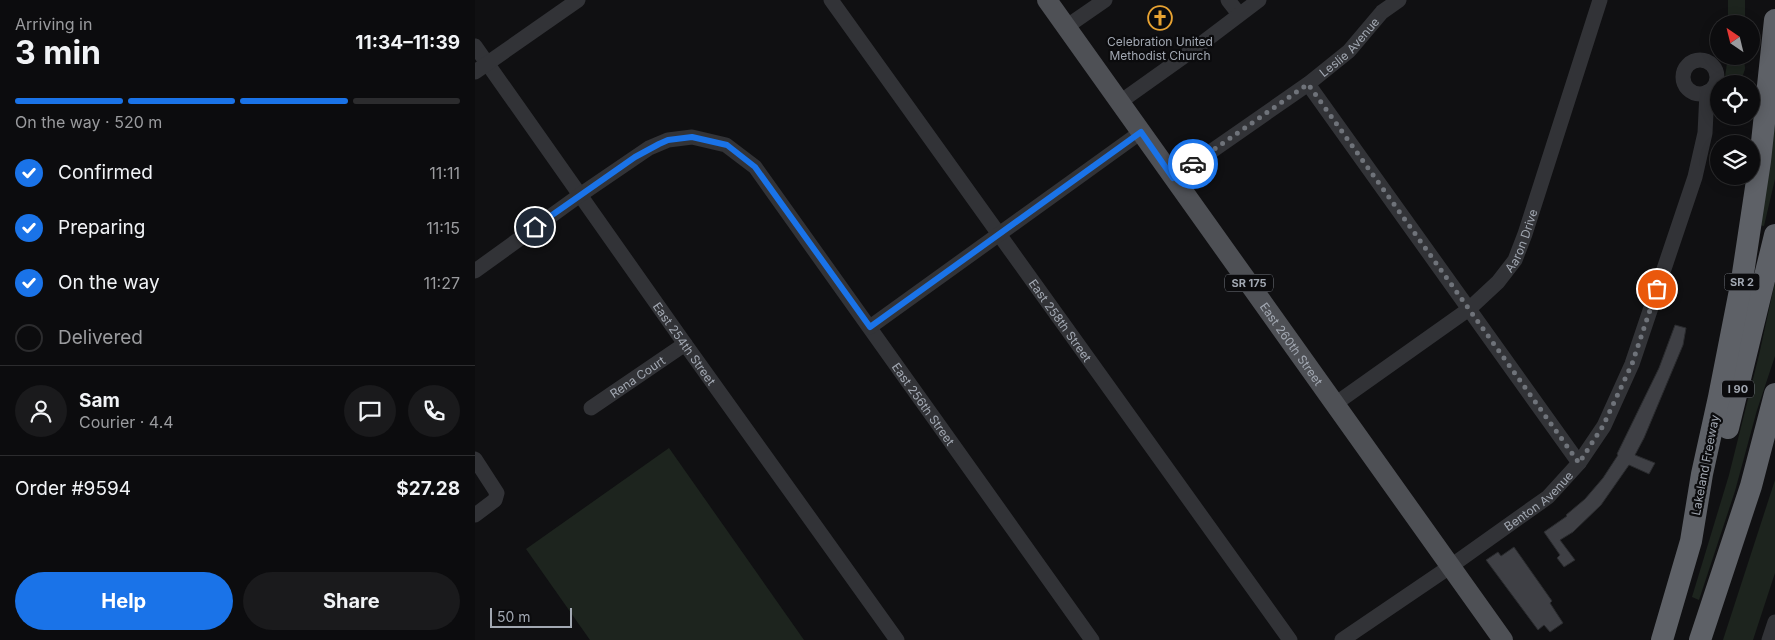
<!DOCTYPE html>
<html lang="en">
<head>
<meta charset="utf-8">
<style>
  body { margin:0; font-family:Inter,sans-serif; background:#1a1a1c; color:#f1f3f6; height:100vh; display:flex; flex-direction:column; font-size:19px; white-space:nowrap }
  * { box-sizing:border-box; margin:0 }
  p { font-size:16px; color:#9a9b9e }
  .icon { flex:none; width:28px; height:28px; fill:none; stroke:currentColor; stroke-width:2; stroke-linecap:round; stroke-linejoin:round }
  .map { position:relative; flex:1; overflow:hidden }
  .details { display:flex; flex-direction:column; background:#0c0c0e; width:475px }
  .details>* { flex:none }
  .needle { width:32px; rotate:325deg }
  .controls { position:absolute; left:1235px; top:15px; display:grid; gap:10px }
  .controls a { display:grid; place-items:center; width:50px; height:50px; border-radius:50%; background:#0c0c0e; box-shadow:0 2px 12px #0003,0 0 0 1px #2c2c2e; font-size:25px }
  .scale { position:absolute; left:15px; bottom:12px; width:82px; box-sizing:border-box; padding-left:5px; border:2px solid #a2a8b2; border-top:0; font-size:14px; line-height:18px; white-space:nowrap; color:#a2a8b2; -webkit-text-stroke:4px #0b0b0d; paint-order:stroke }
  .pin { position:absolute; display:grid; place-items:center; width:42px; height:42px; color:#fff; margin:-21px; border:2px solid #fff; border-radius:50%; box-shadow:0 1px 5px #0007 }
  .courier { position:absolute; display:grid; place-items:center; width:50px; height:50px; margin:-25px; border:4px solid #1a73e8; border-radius:50%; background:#fff; color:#222; box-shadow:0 1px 6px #0007 }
  .summary em { font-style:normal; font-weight:700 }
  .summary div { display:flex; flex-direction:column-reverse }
  .summary { display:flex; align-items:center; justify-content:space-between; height:85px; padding:0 15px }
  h1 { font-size:32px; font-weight:700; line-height:38px }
  .bar { display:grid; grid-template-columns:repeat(4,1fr); gap:8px 5px; align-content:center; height:60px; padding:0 15px }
  .bar i { height:6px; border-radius:4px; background:#2c2c2e }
  .bar .selected { background:#1a73e8 }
  .bar p { grid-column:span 4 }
  .line { display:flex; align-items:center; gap:12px; padding:0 15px; border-top:1px solid #2c2c2e }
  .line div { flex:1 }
  .round { display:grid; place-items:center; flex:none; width:52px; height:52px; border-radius:26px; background:#1a1a1c }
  ol { padding:0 15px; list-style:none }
  li { display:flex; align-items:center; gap:15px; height:55px }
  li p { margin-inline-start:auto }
  li .icon { padding:5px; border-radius:50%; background:#1a73e8; color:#fff; stroke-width:4 }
  li:last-child { color:#9a9b9e }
  li i { width:28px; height:28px; border:2px solid #2c2c2e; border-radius:50% }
  .button { display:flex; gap:10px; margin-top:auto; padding:10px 15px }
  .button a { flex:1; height:58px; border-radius:30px; background:#1a73e8; color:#fff; font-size:20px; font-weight:700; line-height:58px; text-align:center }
  .button a+a { background:#1a1a1c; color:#f1f3f6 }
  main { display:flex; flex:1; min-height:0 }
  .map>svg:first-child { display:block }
  .green { fill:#1d241e }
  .building { fill:#3f4045; stroke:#2a2b2e }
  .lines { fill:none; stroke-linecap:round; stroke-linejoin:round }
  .minor { stroke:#323337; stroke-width:15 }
  .major { stroke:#4e5055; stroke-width:20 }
  .highway { stroke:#5e6167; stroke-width:22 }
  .done { stroke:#6f737a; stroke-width:5; stroke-dasharray:0 9 }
  .route { stroke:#1a73e8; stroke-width:6 }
  .labels { text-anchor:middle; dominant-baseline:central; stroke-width:4.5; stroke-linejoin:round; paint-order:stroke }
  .shield { fill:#0b0b0d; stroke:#757980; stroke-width:1 }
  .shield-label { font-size:11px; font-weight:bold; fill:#a2a8b2 }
  .poi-label { font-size:12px; fill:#a2a8b2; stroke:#0b0b0d }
  .street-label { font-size:12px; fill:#a2a8b2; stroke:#0b0b0d }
</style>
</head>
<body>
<main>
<section class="details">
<div class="summary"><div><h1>3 min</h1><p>Arriving in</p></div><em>11:34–11:39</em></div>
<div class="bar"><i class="selected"></i><i class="selected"></i><i class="selected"></i><i></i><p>On the way · 520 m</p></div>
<ol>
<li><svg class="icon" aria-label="check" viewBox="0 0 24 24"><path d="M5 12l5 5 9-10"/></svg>Confirmed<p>11:11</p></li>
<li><svg class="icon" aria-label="check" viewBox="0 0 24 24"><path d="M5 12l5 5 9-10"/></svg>Preparing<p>11:15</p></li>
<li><svg class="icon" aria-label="check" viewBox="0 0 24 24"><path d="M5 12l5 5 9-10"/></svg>On the way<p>11:27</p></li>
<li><i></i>Delivered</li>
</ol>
<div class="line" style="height:90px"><a class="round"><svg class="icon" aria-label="person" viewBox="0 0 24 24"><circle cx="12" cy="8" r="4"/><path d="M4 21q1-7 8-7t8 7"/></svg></a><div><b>Sam</b><p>Courier · 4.4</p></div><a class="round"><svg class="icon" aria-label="chat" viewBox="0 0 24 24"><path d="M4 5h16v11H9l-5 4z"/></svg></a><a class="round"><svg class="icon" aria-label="phone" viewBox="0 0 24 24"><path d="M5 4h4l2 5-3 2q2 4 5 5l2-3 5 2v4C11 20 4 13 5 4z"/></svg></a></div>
<div class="line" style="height:65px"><div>Order #9594</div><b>$27.28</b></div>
<div class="button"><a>Help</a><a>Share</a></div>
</section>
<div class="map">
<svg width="1300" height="640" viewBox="0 0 1300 640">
  <rect width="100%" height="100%" fill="#101012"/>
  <!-- green -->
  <g class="green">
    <rect x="1253" y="0" width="17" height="24"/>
    <path d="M1253,56H1269L1270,69L1265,84H1249Z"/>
    <path d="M1300,106V179L1289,226L1284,225Z"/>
    <path d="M1300,282V356L1282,410L1260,491L1224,600L1217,597L1254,475L1284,355Z"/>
    <path d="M194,448L329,640H115L51,549Z"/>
    <path d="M1300,480V573L1278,640H1248Z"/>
  </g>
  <!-- building -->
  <g class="building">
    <path d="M1200,325L1211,328L1208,345L1169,438L1160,455L1180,463L1174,474L1154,465L1126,505L1098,532L1085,540L1100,560L1089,567L1082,558L1085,555L1069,532L1092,516L1091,515L1110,499L1128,478L1143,455L1142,454L1184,368Z"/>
    <path d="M1039,547L1077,601L1075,603L1088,623L1075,632L1069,625L1063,630L1011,560L1023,552L1026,556Z"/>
  </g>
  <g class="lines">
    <!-- minor -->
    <g class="minor">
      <path id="s1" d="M356,0L815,640"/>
      <path d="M753,0L764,14"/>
      <path d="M591,27L630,0"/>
      <path id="s2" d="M0,46L210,344L422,640"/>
      <circle cx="1225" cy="77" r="17"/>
      <path d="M0,72L103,0"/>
      <path d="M833,84L1104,463"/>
      <path d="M645,102L718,50L784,0"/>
      <path id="s3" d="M698,178L833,84L874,51L907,12L924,0"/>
      <path id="s4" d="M0,271L105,195L174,148L193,140L217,137L251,145L280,167L617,640"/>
      <path d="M395,327L666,132"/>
      <path id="s5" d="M860,404L994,309L1023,282L1040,260L1050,234L1125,0"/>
      <path id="s6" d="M116,408L210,344"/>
      <path d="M0,459L22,493L20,500L0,515"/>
      <path id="s7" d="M867,640L976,566L1073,497L1104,463L1129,426L1157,364L1220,177L1230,133L1232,92"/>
      <path d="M1294,640L1300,622"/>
    </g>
    <!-- major -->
    <path class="major" id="s8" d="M572,0L1028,640"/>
    <!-- highway -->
    <g class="highway">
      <path d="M1253,428L1300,235"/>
      <path d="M1187,640L1216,541L1227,474L1244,397L1267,280L1285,161L1300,20"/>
      <path d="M1225,640L1276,486L1300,394"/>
    </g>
  </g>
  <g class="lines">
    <!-- done -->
    <path class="done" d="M718,164L833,84L1104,463L1128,426L1157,364L1182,289"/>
    <!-- route -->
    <path class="route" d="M60,227L160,157L184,144L193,140L217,137L252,145L280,167L395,327L666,132L698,178L718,164"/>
  </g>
  <!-- icons -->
  <defs>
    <g id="church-ring" transform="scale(1.25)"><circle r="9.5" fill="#0b0b0d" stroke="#e8a332" stroke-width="1.5"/><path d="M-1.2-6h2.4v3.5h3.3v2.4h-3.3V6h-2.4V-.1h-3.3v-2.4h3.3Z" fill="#e8a332"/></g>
  </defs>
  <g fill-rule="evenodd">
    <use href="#church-ring" x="685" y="18"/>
  </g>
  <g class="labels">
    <!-- shield labels -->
    <g class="shield">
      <rect x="1249.5" y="273.5" width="35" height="17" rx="4"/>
      <rect x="750" y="274.5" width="48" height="17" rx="4"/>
      <rect x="1247" y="380.5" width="32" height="17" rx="4"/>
    </g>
    <g class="shield-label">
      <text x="1267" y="282">SR 2</text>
      <text x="774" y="283">SR 175</text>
      <text x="1263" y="389">I 90</text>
    </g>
    <!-- poi labels -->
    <g class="poi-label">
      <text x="685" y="41">Celebration United<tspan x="685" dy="14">Methodist Church</tspan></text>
    </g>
    <!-- street labels -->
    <g class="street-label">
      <text stroke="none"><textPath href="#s3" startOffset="220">Leslie Avenue</textPath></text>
      <text stroke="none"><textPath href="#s5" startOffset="252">Aaron Drive</textPath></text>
      <text stroke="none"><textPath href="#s1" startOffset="394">East 258th Street</textPath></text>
      <text stroke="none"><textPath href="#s2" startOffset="364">East 254th Street</textPath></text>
      <text stroke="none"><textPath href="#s8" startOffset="422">East 260th Street</textPath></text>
      <text stroke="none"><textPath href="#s6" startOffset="56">Rena Court</textPath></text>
      <text stroke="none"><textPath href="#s4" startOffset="620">East 256th Street</textPath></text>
      <text transform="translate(1230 465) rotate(-79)">Lakeland Freeway</text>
      <text stroke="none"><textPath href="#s7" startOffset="241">Benton Avenue</textPath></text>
    </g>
  </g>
</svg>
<div class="controls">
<a><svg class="needle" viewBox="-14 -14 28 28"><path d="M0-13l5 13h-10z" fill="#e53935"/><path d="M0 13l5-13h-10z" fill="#9a9b9e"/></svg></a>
<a><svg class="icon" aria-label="locate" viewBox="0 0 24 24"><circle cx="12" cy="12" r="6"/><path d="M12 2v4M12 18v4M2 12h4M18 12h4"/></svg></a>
<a><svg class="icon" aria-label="layers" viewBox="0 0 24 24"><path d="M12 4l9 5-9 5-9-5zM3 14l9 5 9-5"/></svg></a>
</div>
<div class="scale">50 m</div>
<div class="pin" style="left:1182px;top:289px;background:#ea580c"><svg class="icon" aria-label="bag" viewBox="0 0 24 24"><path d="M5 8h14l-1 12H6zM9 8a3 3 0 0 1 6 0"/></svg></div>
<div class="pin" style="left:60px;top:227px;background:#1f2937"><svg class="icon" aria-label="home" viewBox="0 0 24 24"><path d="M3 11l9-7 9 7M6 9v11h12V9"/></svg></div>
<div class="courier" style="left:718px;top:164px"><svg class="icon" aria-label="car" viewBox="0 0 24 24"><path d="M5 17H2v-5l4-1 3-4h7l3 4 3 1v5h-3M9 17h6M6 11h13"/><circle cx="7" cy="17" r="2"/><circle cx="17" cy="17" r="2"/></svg></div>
</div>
</main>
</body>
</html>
